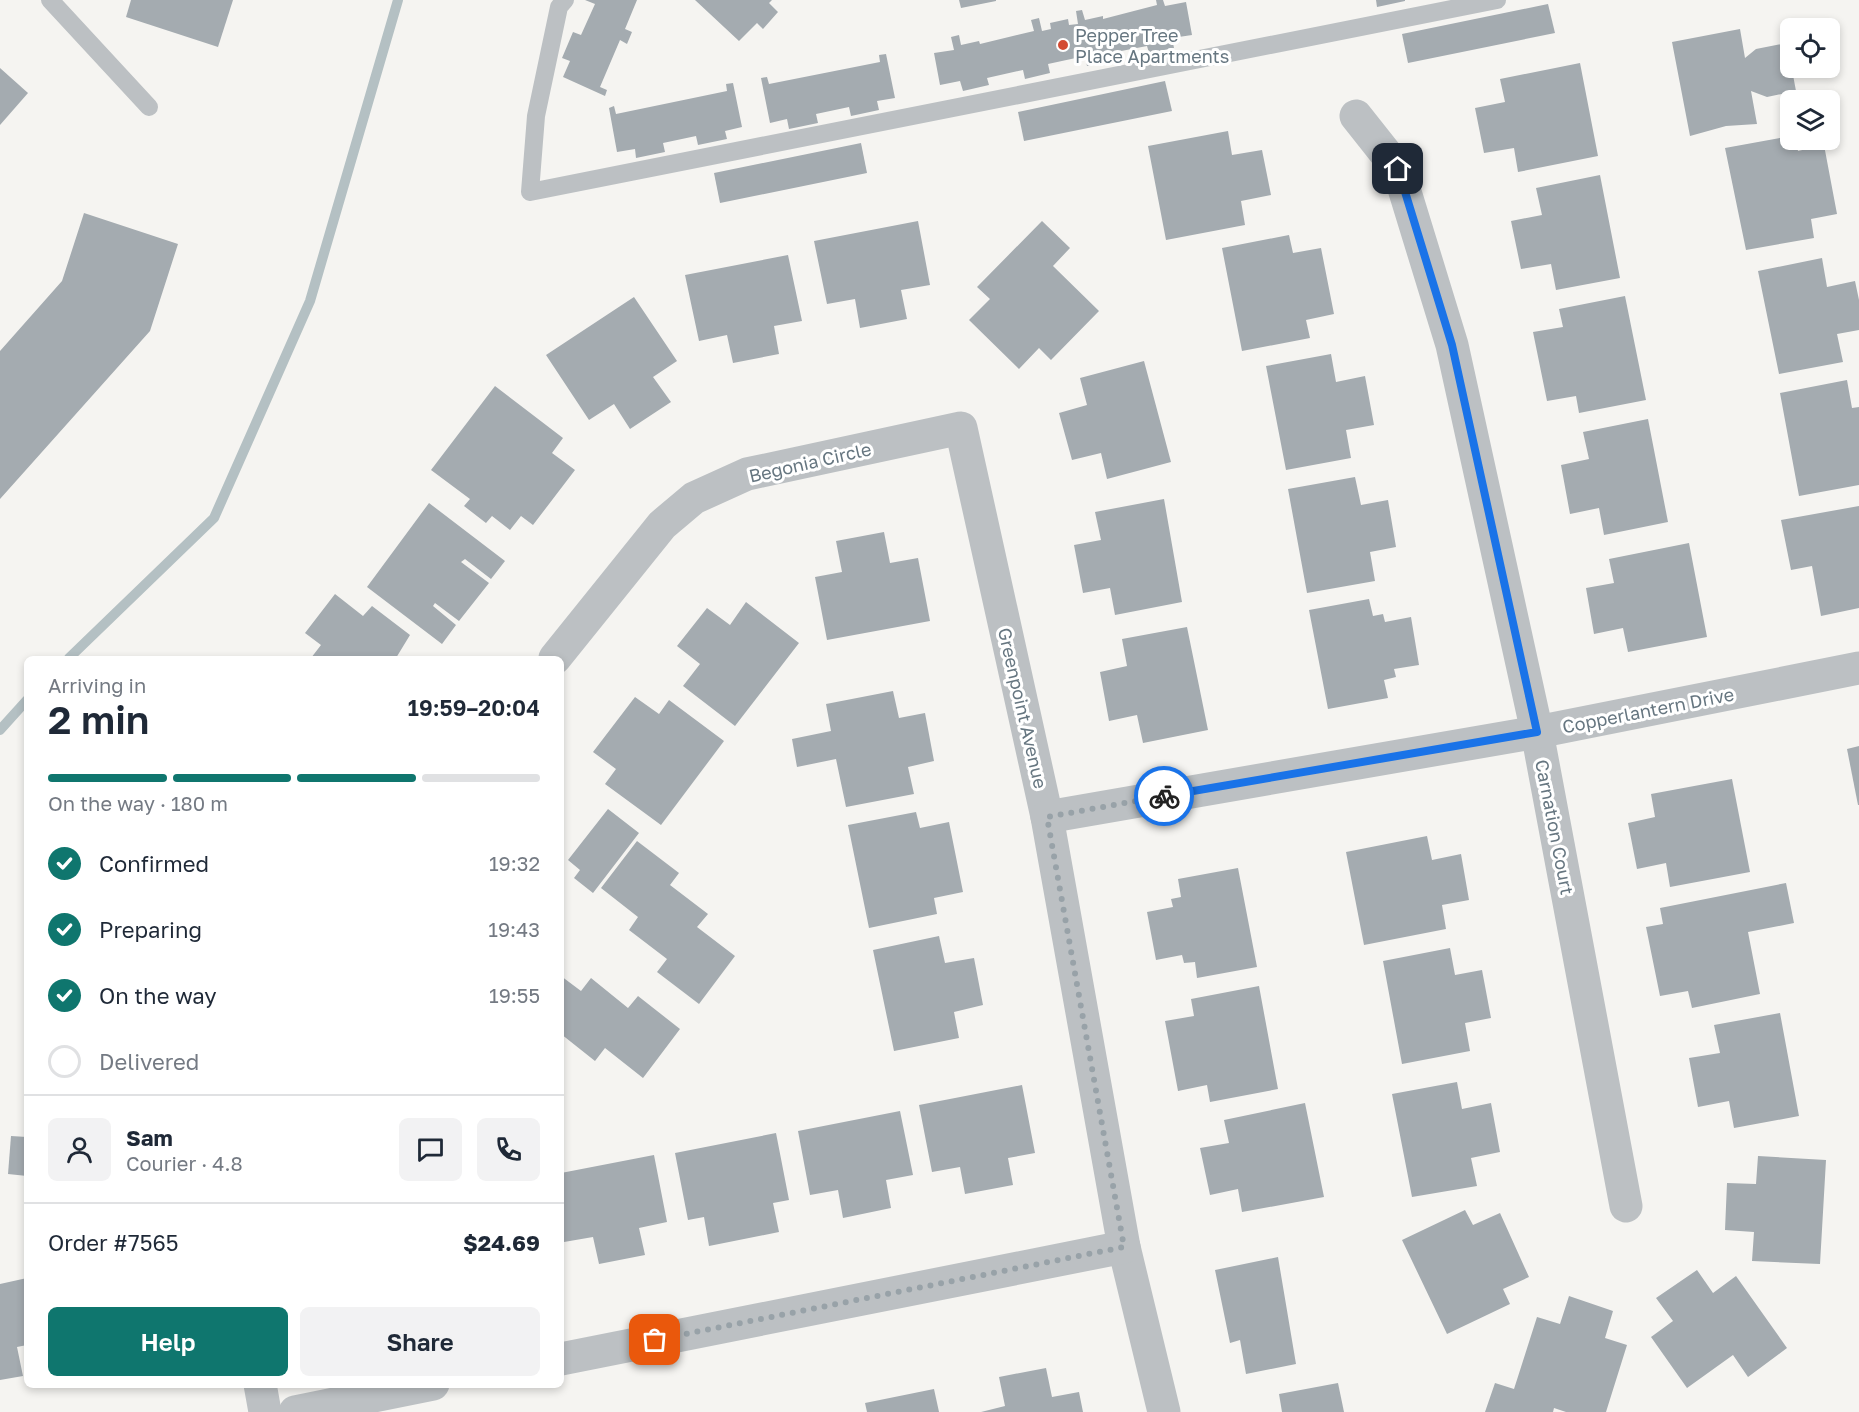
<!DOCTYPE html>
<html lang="en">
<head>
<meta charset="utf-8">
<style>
  body { margin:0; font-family:"Golos Text",sans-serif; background:#f2f2f3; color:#1f2937; height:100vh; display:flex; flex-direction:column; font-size:22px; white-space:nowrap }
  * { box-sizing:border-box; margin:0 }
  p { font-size:20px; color:#747a83 }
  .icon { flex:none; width:33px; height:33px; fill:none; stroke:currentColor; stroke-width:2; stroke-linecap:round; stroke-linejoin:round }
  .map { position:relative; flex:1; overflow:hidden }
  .sheet { position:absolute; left:24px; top:656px; width:540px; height:732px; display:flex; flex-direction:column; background:#fff; border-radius:9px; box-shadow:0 3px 9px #0003 }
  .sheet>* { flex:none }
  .tools { position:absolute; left:1780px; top:18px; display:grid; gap:12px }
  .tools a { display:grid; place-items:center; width:60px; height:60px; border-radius:9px; background:#fff; box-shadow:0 3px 9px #0003; font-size:30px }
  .pin { position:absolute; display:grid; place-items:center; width:51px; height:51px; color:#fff; margin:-26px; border-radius:12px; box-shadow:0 3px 9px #0006 }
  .courier { position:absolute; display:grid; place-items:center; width:60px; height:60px; margin:-30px; border:4px solid #1a73e8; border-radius:50%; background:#fff; color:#222; box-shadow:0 2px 8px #0007 }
  .head em { font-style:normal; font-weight:600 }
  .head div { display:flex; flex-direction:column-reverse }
  .head { display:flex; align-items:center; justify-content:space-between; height:102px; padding:0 24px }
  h1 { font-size:39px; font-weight:600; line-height:45px }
  .bar { display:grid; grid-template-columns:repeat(4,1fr); gap:9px 6px; align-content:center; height:72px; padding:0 24px }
  .bar i { height:8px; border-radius:4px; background:#e0e1e3 }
  .bar .selected { background:#0f766e }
  .bar p { grid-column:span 4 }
  .line { display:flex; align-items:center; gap:15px; padding:0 24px; border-top:2px solid #e0e1e3 }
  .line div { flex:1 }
  .round { display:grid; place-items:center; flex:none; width:63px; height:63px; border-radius:9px; background:#f2f2f3 }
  ol { padding:0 24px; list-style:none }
  li { display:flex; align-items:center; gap:18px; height:66px }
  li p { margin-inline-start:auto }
  li .icon { padding:6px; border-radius:50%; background:#0f766e; color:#fff; stroke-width:4 }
  li:last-child { color:#747a83 }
  li i { width:33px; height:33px; border:3px solid #e0e1e3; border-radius:50% }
  .action { display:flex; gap:12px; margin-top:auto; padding:12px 24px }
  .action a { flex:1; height:69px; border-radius:9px; background:#0f766e; color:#fff; font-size:24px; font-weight:600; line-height:69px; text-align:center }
  .action a+a { background:#f2f2f3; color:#1f2937 }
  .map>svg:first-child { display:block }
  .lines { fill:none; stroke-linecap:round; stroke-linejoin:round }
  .stream { stroke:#b4c0c3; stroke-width:10 }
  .building { fill:#a4abb0 }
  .service { stroke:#bcc0c3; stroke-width:18 }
  .minor { stroke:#bcc0c3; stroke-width:33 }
  .done { stroke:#98a2a8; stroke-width:6; stroke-dasharray:0 10.8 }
  .route { stroke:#1a73e8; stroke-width:8 }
  .poi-dot { fill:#d34b33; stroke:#fff; stroke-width:2 }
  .labels { text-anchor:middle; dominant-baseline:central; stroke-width:6; stroke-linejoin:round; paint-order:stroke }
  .poi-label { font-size:18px; fill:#667680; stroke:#fff; text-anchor:start }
  .street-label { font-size:18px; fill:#667680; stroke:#fff }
</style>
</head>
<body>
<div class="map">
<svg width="1859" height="1412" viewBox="0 0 1859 1412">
  <rect width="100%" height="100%" fill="#f5f4f1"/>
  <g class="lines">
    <!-- stream -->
    <g class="stream">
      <path d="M69,658L214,518L310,301L398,0"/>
      <path d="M0,730L27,700"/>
    </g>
  </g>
  <!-- building -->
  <g class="building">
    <path d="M131,0H233L218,47L126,17Z"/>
    <path d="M585,0H637L625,29L632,32L627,44L620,40L600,87L607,90L605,96L563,77L570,61L562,58L573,32L581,35L595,4Z"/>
    <path d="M695,0H772L769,3L778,12L763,29L757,23L739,41Z"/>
    <path d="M959,0H996V1L961,8Z"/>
    <path d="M1156,0H1163L1165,6L1186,2L1192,35L1172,38L1174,48L1149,53L1147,46L1111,53L1113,60L1087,66L1085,56L1048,64L1050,73L1025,79L1023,70L987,78L989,85L963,91L960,81L940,85L934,53L954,50L951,37L959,35L961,45L979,41L980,44L1034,31L1031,20L1039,18L1042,31L1051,29L1050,23L1068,19L1069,25L1078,24L1076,11L1082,10L1085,20L1103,16V19L1157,5Z"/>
    <path d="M1376,0H1405V1L1377,7Z"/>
    <path d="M1548,4L1555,33L1408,63L1402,34Z"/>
    <path d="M1740,29L1745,58L1756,49L1787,43L1796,91L1767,97L1751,91L1757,124L1726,126L1690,136L1672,42Z"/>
    <path d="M886,54L895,98L877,101L879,110L851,116L849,107L816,114L818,123L789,129L787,119L770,123L761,78L767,77L769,84L880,62L879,55Z"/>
    <path d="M1580,63L1598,156L1518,172L1514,148L1484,153L1475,108L1505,102L1500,79Z"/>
    <path d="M0,68L28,93L0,125Z"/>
    <path d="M1165,81L1172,111L1024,141L1018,112Z"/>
    <path d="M733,83L742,127L725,131L727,139L698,145L696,136L663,143L665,152L636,158L635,149L617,152L609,108L614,106L616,114L727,91L726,84Z"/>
    <path d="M1228,131L1232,155L1262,150L1271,195L1241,201L1245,225L1166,240L1148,146Z"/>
    <path d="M1791,136V140H1796L1798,151L1824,145L1837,214L1811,219L1814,238L1746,250L1725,148Z"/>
    <path d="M861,143L867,173L720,203L714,173Z"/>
    <path d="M1600,175L1620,278L1556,290L1551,264L1521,269L1511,221L1542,215L1536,188Z"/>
    <path d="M84,213L178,244L150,331L0,499V351L62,281Z"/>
    <path d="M918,221L930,285L901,290L907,319L860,328L855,299L827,304L814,241Z"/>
    <path d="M1042,221L1070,248L1053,266L1099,311L1051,360L1039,348L1019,369L969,320L990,299L977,287Z"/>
    <path d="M1289,235L1293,253L1321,248L1334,314L1306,320L1310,338L1242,351L1222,248Z"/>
    <path d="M788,255L802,321L774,326L779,354L733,363L727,335L699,341L685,275Z"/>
    <path d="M1822,258L1827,287L1855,281L1859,300V330L1837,334L1843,362L1779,374L1758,271Z"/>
    <path d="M1625,296L1646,400L1579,413L1576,396L1547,401L1533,332L1563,327L1559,309Z"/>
    <path d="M634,297L677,361L653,377L671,402L630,429L614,404L589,420L546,355Z"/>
    <path d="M1331,354L1336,382L1365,376L1374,425L1346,430L1351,458L1286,470L1266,366Z"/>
    <path d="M1144,361L1171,462L1107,479L1101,453L1072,460L1059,413L1087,405L1080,378Z"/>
    <path d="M1847,380L1852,408L1859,407V485L1799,496L1780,393Z"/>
    <path d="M495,386L563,438L552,453L575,470L533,525L521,516L510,530L492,516L486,523L464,506L470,499L431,470Z"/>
    <path d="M1648,419L1668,522L1604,535L1599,508L1570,514L1561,465L1589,459L1583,432Z"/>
    <path d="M1355,477L1361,505L1388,500L1396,547L1370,552L1375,581L1307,593L1288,489Z"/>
    <path d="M1164,499L1182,602L1115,615L1110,588L1083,593L1074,545L1101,540L1095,512Z"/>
    <path d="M429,503L505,561L491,579L465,559L461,562L489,583L459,621L435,603L433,606L456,625L442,644L367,587Z"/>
    <path d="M1859,506V608L1821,616L1812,566L1791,570L1781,520Z"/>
    <path d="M884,532L890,563L918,558L930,621L827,640L815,577L842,572L836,541Z"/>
    <path d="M1689,543L1707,637L1628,652L1623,628L1594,634L1586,588L1614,583L1609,559Z"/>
    <path d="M335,594L363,616L372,606L410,635L396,658H311L321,645L305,633Z"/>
    <path d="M1369,599L1373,616L1383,614L1385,622L1411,617L1419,665L1394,669L1396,677L1384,680L1388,698L1328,709L1309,610Z"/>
    <path d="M746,602L799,643L735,726L683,686L700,664L677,646L707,608L730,625Z"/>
    <path d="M1187,627L1208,730L1143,743L1137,715L1109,721L1100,672L1127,666L1122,639Z"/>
    <path d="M893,691L899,718L925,713L934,761L908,767L914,794L846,807L836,759L797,767L792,739L831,731L826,704Z"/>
    <path d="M635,697L659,714L669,700L724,741L661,825L605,784L616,769L593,752Z"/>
    <path d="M1859,746V805H1858L1847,749Z"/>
    <path d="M1732,779L1750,872L1670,887L1666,863L1637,869L1628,823L1655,817L1651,794Z"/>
    <path d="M608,809L639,833L593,893L574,878L580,870L568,860Z"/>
    <path d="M916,812L920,828L949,822L963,892L934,898L937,914L869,928L848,825Z"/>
    <path d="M1427,836L1432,860L1461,854L1469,900L1442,905L1446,929L1364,945L1346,852Z"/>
    <path d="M637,841L679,873L670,885L708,914L697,927L735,956L699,1004L657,972L667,959L629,930L638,917L601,888Z"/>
    <path d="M1238,868L1257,967L1197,978L1195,962L1184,963L1182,955L1156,960L1147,912L1173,907L1171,899L1181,897L1178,879Z"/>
    <path d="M1786,883L1794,923L1748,932L1760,994L1692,1008L1688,991L1660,996L1646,927L1663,924L1660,908Z"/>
    <path d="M939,936L945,963L974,958L983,1005L954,1012L959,1038L894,1051L873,950Z"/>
    <path d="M1450,948L1455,975L1482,970L1491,1018L1465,1023L1470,1051L1402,1064L1383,961Z"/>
    <path d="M561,976L581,991L591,978L628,1008L638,996L680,1029L643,1078L605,1048L595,1061L561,1034Z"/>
    <path d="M1259,986L1278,1089L1210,1102L1207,1085L1178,1091L1165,1021L1194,1016L1191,999Z"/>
    <path d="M1780,1013L1799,1116L1734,1128L1729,1101L1698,1107L1689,1058L1720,1053L1714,1025Z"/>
    <path d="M1457,1082L1462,1109L1491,1103L1500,1152L1471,1158L1477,1186L1412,1197L1392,1094Z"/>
    <path d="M1022,1085L1035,1153L1008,1158L1013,1185L965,1194L960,1167L932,1172L919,1105Z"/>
    <path d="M1305,1103L1324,1197L1242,1212L1238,1189L1210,1195L1200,1148L1229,1143L1224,1120Z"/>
    <path d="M900,1111L913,1175L886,1180L891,1208L843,1218L838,1190L810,1195L798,1131Z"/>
    <path d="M776,1133L789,1200L773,1203L779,1232L709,1246L704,1217L688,1220L675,1153Z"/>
    <path d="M11,1136L27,1137V1176L8,1174Z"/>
    <path d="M654,1155L667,1222L639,1228L645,1255L599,1264L593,1237L564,1242L561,1226V1173Z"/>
    <path d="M1758,1156L1826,1160L1820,1264L1752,1261L1754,1232L1725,1230L1727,1183L1756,1184Z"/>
    <path d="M1465,1210L1473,1225L1500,1213L1529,1277L1503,1289L1510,1304L1447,1334L1402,1240Z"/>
    <path d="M1278,1257L1296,1364L1246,1374L1240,1340L1230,1343L1215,1270Z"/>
    <path d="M1697,1270L1713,1293L1736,1276L1787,1348L1748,1377L1733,1355L1687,1388L1651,1337L1673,1321L1656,1298Z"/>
    <path d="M27,1278V1345L17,1347L23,1376L0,1380V1284Z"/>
    <path d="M1569,1296L1613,1311L1605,1338L1627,1345L1606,1412H1566L1554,1408L1553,1412H1485L1495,1383L1514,1389L1537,1317L1560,1324Z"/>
    <path d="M1046,1368L1052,1397L1079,1392L1083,1412H981L1005,1406L999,1377Z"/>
    <path d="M1338,1383L1344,1412H1282L1279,1394Z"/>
    <path d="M934,1389L939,1412H867L865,1403Z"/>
  </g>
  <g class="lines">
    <!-- service -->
    <g class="service">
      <path d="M50,0L149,107"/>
      <path d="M565,0L559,7L536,116L530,192L1497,0"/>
    </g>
    <!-- minor -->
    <g class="minor">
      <path d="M1356,116L1398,169L1452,345L1537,732L1626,1206"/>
      <path d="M555,658L662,525L694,498L747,474L961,428L1047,817L1124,1247L1164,1412"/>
      <path d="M1047,817L1537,732L1859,668"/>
      <path d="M561,1359L1124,1247"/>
      <path d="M260,1384L265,1412"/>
      <path d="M295,1412L433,1384"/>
    </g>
  </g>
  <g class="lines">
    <!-- done -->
    <path class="done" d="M655,1340L1124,1247L1047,817L1164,796"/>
    <!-- route -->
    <path class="route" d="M1164,796L1537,732L1452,345L1398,169"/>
  </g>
  <!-- markers -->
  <circle class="poi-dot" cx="1063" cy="45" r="6"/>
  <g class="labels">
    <!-- poi labels -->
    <g class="poi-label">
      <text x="1075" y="35">Pepper Tree<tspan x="1075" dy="21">Place Apartments</tspan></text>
    </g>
    <!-- street labels -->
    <g class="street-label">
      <text transform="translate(810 462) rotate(-13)">Begonia Circle</text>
      <text transform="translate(1023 708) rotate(77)">Greenpoint Avenue</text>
      <text transform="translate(1648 710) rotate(-11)">Copperlantern Drive</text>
      <text transform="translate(1555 827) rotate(79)">Carnation Court</text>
    </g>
  </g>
</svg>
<div class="tools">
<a><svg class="icon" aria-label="locate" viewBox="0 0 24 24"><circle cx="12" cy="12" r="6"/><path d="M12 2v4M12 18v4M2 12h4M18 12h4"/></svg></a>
<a><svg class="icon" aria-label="layers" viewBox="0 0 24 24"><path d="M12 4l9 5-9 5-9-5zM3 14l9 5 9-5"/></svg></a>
</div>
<div class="pin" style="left:655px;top:1340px;background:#ea580c"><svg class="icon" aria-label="bag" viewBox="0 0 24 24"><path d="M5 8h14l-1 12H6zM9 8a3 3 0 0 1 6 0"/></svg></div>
<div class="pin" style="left:1398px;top:169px;background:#1f2937"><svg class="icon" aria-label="home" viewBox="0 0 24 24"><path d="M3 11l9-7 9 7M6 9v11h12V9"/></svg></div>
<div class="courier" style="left:1164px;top:796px"><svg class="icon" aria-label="bike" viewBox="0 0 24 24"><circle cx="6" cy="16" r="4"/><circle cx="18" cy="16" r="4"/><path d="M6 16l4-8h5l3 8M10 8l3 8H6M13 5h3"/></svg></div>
<section class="sheet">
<div class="head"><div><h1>2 min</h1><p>Arriving in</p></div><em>19:59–20:04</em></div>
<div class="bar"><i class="selected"></i><i class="selected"></i><i class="selected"></i><i></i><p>On the way · 180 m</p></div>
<ol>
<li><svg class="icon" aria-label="check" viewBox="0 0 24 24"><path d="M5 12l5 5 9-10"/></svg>Confirmed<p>19:32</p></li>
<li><svg class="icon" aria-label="check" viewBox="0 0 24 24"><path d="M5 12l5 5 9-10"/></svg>Preparing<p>19:43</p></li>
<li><svg class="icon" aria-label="check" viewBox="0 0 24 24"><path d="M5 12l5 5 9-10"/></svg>On the way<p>19:55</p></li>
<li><i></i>Delivered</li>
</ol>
<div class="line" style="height:108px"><a class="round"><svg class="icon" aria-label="person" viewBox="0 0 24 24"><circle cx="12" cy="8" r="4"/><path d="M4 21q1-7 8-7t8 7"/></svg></a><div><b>Sam</b><p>Courier · 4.8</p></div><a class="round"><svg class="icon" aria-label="chat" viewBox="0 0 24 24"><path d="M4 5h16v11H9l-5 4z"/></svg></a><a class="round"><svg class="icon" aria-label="phone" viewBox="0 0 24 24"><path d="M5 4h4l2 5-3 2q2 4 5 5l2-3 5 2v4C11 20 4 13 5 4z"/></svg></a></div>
<div class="line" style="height:78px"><div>Order #7565</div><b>$24.69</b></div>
<div class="action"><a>Help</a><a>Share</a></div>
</section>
</div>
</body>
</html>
